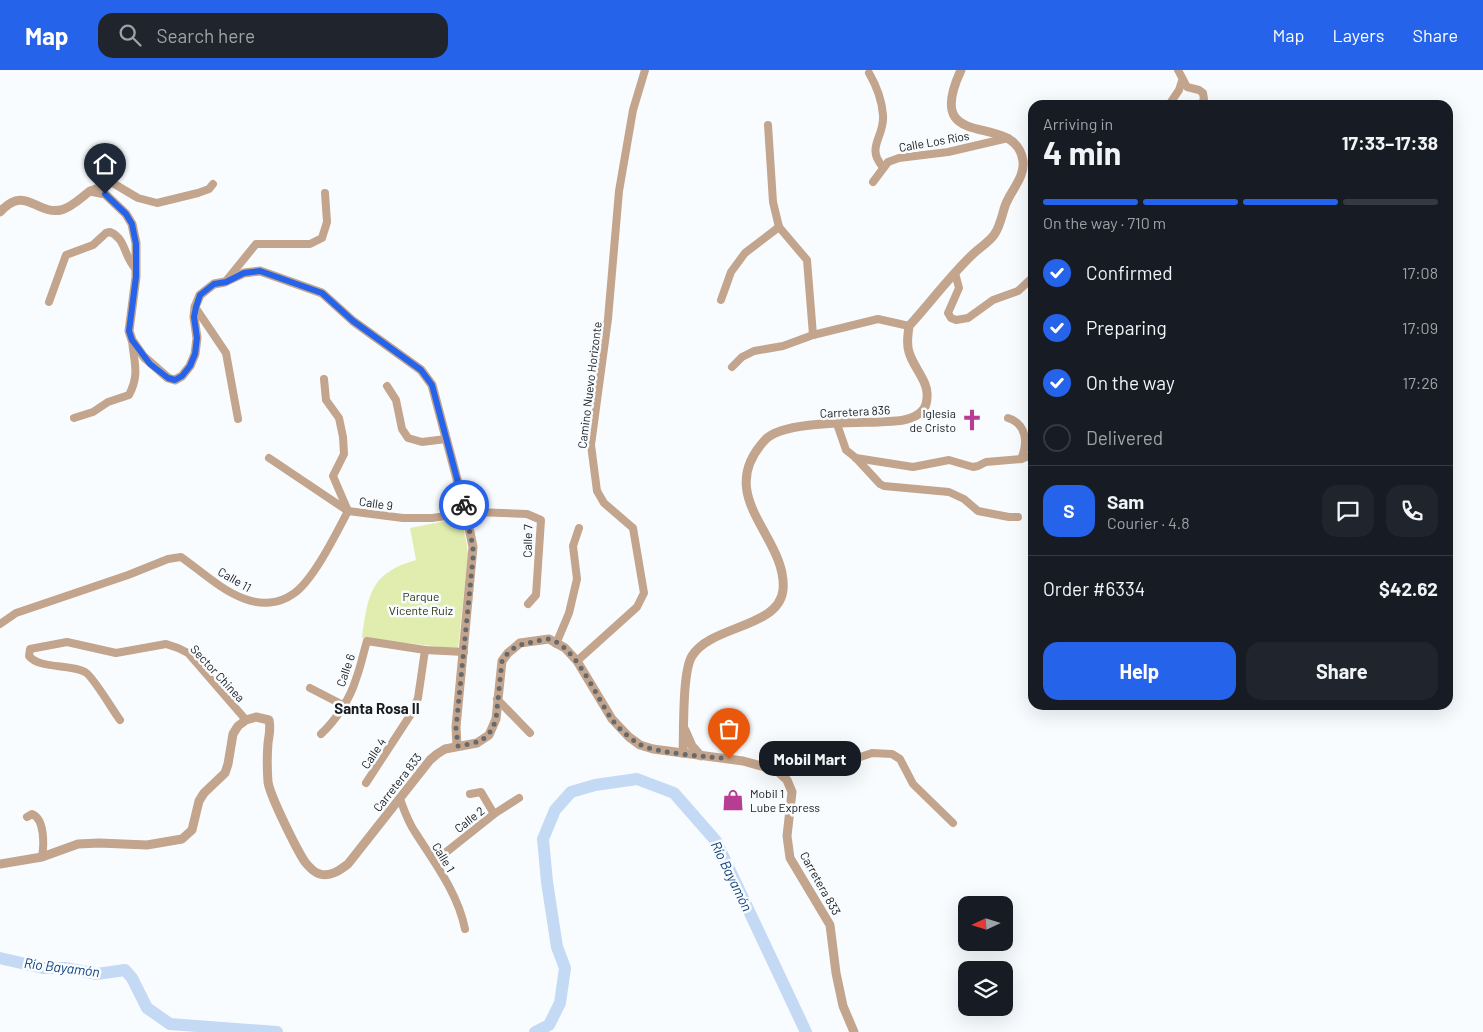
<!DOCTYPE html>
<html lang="en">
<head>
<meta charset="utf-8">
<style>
  body { margin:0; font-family:Barlow,sans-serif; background:#20242c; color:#f1f3f6; height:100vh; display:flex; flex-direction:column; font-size:19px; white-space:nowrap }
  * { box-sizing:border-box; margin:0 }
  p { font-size:16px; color:#9ea1a6 }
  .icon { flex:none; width:28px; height:28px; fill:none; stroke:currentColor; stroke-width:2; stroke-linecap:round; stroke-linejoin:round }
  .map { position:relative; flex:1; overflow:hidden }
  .drawer { position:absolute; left:1028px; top:30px; width:425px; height:610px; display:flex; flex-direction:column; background:#171b24; border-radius:15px; box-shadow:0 5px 20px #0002 }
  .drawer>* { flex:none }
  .needle { width:32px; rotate:266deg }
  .buttons { position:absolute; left:958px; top:826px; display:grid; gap:10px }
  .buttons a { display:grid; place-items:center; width:55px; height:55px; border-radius:10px; background:#171b24; box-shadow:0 5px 20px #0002; font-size:25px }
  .pin { position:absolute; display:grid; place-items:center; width:42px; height:42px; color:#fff; margin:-51px -21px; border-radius:50% 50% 50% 0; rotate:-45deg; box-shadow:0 0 5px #0007 }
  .pin .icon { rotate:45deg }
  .courier { position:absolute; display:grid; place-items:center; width:50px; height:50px; margin:-25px; border:4px solid #2563eb; border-radius:50%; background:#fff; color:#222; box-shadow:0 1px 6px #0007 }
  .bubble { position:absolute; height:35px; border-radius:15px; background:#171b24; box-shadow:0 5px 20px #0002; font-size:16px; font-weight:700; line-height:35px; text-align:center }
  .headline em { font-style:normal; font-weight:700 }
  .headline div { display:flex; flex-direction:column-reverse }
  .headline { display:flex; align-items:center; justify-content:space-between; height:85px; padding:0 15px }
  h1 { font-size:32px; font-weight:700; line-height:38px }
  .bar { display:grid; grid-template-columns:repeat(4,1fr); gap:8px 5px; align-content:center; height:60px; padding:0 15px }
  .bar i { height:6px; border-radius:4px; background:#363941 }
  .bar .active { background:#2563eb }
  .bar p { grid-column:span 4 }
  .line { display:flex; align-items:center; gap:12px; padding:0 15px; border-top:1px solid #363941 }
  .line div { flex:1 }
  .round { display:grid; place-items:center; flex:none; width:52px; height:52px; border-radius:15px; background:#20242c }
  ol { padding:0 15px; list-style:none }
  li { display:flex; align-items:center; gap:15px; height:55px }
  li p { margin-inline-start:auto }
  li .icon { padding:5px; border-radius:50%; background:#2563eb; color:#fff; stroke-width:4 }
  li:last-child { color:#9ea1a6 }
  li i { width:28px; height:28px; border:2px solid #363941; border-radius:50% }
  .primary-button { display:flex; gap:10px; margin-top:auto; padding:10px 15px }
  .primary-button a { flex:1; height:58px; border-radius:15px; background:#2563eb; color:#fff; font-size:20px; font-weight:700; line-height:58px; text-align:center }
  .primary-button a+a { background:#20242c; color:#f1f3f6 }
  header { display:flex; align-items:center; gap:30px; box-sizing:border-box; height:70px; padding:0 25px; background:#2563eb; color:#fff }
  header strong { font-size:24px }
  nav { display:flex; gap:28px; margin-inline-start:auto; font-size:18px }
  .search { width:350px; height:45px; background:#20242c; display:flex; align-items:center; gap:12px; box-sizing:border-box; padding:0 18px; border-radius:15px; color:#9ea1a6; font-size:19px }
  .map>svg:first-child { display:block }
  .green { fill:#e1edaf }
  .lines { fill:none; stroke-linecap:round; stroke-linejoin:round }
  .river { stroke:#c4d9f4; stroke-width:12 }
  .minor { stroke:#c3a48c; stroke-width:8 }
  .tertiary { stroke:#c3a48c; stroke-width:9 }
  .done { stroke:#676a6d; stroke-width:5; stroke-dasharray:0 9 }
  .route { stroke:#2563eb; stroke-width:6 }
  .labels { text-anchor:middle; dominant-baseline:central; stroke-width:5; stroke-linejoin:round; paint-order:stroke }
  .street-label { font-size:12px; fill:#191b1e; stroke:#f9fcff }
  .poi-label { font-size:12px; fill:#191b1e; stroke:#f9fcff; text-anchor:end }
  .park-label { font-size:12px; fill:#2e330f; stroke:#f9fcff }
  .water-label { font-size:14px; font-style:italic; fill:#0d3f7a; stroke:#f9fcff }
  .quarter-label { font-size:15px; font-weight:bold; fill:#191b1e; stroke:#f9fcff }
</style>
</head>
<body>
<header>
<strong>Map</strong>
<div class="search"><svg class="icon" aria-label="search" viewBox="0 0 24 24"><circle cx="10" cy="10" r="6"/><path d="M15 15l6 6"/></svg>Search here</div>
<nav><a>Map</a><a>Layers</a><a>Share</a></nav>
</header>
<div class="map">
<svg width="1483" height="962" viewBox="0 0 1483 962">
  <rect width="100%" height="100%" fill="#f9fcff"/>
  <!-- green -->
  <path class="green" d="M461,448L467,475L468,485L458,579L362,568C368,525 370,503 416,490L410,458Z"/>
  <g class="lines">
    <!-- river -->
    <g class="river">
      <path d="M0,888L43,898H65L97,904L125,900L132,908L147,938L170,954L277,962"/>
      <path d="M535,962L549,955L560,933L565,898L557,877L547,812L543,769L555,740L571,722L595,715L637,709L674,723L716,771L806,962"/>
    </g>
    <!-- minor -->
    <g class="minor">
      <path d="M1178,0L1187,17L1199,20L1203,23L1204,29L1201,35"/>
      <path d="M869,3C876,15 882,31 883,45C885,67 865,77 883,97"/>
      <path d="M1169,35L1179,20L1182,11"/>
      <path d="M768,55L773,132L779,157L807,190L813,265"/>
      <path d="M873,112L888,92L899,88L948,82L1008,68"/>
      <path d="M90,121L111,112L138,128L157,133L198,123L209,119L213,114"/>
      <path d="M955,203L959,218L948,243L951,248L956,250L968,248L993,230L1018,221L1032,208"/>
      <path d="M226,211L256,174H310L322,168L327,152L325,123"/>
      <path d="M721,230L731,202L745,183L779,157"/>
      <path d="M49,232L66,185L93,175L106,163L110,162C126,168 124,188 136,199"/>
      <path d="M195,237L226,283L238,349"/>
      <path d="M732,297L742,287L754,281L783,276L813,265L878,249L909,256"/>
      <path d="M387,316L396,330L402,359L408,368L422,372L446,369"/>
      <path d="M74,348L93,342L108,332L129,325C140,304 134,293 132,270"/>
      <path d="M1008,348C1027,354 1028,373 1021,389"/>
      <path d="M837,354L846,380L856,388L880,414L884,416L949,422L964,429L978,441L1009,447H1018"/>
      <path d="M269,388L348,441L403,448H432L474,442L527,444L541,450L536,525L528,534"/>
      <path d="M856,388L913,397L949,390L973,397L978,396L986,392L1021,389L1032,385"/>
      <path d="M0,554L16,543L25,540L128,505L168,489L181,487C201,501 222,521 245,529C261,535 279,534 293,524C313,511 337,462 348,441L333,406L344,384L343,367L339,348L326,330L324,309"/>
      <path d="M556,574L569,543L577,509L573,476L579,458"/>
      <path d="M577,591L637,537L644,523L633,458L604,433L597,421L591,375L608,249L619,121L633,40L645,0"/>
      <path d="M310,618L343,635"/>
      <path d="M497,629L530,663"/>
      <path d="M120,650C113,641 93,606 85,602C71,594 39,599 29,586L30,579L67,572L116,583L166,574L178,578L188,583L246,650"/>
      <path d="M321,664C336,650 350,629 356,609C361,596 363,584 367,571L425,580L464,582"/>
      <path d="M776,700L806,684L840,694L872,683L892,684L900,689L913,714L953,753"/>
      <path d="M366,713L411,644L418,628L425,580"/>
      <path d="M470,724L481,722L494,744"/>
      <path d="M400,729C404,740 408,752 415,762C434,792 458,823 465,859"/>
      <path d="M27,747L32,744C45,749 44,775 42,787"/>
      <path d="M435,791L494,744L519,728"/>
    </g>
    <!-- tertiary -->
    <g class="tertiary">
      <path d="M0,142C25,114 36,145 61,140C71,138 82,127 90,121L105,124L126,144L132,154L136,173V207L129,261L132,270L144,287L168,308L175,310L182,306L190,296L195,284L197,268L194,247L195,237L200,225L214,214L225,212L244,203L260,201L322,223L353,251L421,300L432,315L466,443L473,477L456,657L457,676"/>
      <path d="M685,660L692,676L701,686"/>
      <path d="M683,683C684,662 682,602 692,586C711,555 779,558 783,520C788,467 712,427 765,370C782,351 853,353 879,352C892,351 912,352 922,341C925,338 927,332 927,327C929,312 913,297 909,282C906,273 908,265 909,256C930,233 949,207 972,185C979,178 988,173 994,165C1000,157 1002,145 1005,136C1010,121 1025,108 1023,91C1016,39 921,86 961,0"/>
      <path d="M0,794L42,787L78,774L99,773L147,775L182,769L192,760L199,731L204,723L225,703L228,694L233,664L238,656L246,650L256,647L269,650C271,659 269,665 268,673C267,686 267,699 268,712C270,726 297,780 305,792C309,797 315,803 320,804C331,807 340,800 348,794L430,690L437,684L445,679L477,673L489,665L496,649L502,591L508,583L520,573L549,569L565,578L577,591L612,649L629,667L640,675L653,679L743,691L776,700L787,710L792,722L787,766L790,788L830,855L836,903L843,936L854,962"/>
    </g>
  </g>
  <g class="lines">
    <!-- done -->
    <path class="done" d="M464,435L473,477V488L456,658L458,676C478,673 489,671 496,649L502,591C510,578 519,574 533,572C537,571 544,569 548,569C574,573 597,628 611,648C618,658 629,668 639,674C657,684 707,686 729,689"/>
    <!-- route -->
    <path class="route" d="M105,124L126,144L132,154L136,174V207L129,261L132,270L150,294L168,308L175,310L182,306L190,296L195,284L197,268L194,247L196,237L200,225L214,214L226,212L244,203L260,201L322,223L353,251L421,300L432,315L464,435"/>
  </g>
  <!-- icons -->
  <defs>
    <g id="church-bare" transform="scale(1.725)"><path d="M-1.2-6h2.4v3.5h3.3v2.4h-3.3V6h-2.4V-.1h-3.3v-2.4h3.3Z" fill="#b63d91" stroke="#f9fcff" stroke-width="2.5" paint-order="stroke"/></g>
    <g id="shop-bare" transform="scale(1.725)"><path d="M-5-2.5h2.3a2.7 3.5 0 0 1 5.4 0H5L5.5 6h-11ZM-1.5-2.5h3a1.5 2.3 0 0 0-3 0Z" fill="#b63d91" stroke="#f9fcff" stroke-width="2.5" paint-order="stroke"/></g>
  </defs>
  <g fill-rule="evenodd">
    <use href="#church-bare" x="972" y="350"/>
    <use href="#shop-bare" x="733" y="730"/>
  </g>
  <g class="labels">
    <!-- street labels -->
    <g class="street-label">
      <text transform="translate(934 71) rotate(-10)">Calle Los Ríos</text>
      <text transform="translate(589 315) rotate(-83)">Camino Nuevo Horizonte</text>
      <text transform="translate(855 341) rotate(-3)">Carretera 836</text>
      <text transform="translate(376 433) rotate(8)">Calle 9</text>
      <text transform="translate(527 471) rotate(-89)">Calle 7</text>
      <text transform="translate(235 509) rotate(30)">Calle 11</text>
      <text transform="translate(345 600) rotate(-71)">Calle 6</text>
      <text transform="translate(218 603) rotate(47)">Sector Chinea</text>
      <text transform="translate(373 683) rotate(-57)">Calle 4</text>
      <text transform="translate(397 712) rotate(-52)">Carretera 833</text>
      <text transform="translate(469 749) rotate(-38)">Calle 2</text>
      <text transform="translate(444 787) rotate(59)">Calle 1</text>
      <text transform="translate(821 813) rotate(61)">Carretera 833</text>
    </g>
    <!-- poi labels -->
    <g class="poi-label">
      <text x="956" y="343">Iglesia<tspan x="956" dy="14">de Cristo</tspan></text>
      <text x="750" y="723" text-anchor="start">Mobil 1<tspan x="750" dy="14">Lube Express</tspan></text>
    </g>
    <!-- park labels -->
    <g class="park-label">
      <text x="421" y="526">Parque<tspan x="421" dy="14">Vicente Ruiz</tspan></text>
    </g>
    <!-- water labels -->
    <g class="water-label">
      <text transform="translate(732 806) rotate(64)">Río Bayamón</text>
      <text transform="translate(62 897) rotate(7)">Río Bayamón</text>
    </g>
    <!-- quarter labels -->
    <g class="quarter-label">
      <text x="377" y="638">Santa Rosa II</text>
    </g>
  </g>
</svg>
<div class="buttons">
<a><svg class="needle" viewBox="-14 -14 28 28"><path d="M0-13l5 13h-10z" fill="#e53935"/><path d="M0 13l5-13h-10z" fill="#9ea1a6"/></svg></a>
<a><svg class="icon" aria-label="layers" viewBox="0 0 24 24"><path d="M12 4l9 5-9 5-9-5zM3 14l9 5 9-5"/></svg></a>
</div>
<div class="pin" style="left:729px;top:689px;background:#ea580c"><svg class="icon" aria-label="bag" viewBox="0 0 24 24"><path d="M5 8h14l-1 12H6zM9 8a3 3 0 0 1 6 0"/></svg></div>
<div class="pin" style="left:105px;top:124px;background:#1f2937"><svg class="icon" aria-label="home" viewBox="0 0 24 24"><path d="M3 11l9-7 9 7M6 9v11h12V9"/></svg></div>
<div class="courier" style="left:464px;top:435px"><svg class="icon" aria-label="bike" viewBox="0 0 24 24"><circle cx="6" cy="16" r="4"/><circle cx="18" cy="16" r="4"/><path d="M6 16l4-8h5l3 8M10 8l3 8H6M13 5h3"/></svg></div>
<div class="bubble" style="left:759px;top:671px;width:102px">Mobil Mart</div>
<section class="drawer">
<div class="headline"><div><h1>4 min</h1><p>Arriving in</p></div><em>17:33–17:38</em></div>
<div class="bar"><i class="active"></i><i class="active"></i><i class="active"></i><i></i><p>On the way · 710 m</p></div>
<ol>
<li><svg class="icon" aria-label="check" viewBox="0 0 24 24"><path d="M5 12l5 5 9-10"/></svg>Confirmed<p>17:08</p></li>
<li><svg class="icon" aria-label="check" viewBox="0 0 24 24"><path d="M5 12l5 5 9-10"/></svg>Preparing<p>17:09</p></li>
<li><svg class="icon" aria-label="check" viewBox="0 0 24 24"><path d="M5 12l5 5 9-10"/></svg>On the way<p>17:26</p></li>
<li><i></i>Delivered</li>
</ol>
<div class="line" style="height:90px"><b class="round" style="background:#2563eb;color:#fff">S</b><div><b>Sam</b><p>Courier · 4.8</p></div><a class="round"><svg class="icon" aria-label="chat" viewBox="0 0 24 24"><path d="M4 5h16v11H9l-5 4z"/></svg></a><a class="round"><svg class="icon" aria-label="phone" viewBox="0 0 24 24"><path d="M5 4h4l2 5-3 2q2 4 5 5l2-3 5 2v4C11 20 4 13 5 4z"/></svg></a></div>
<div class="line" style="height:65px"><div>Order #6334</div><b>$42.62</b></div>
<div class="primary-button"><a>Help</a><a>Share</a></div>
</section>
</div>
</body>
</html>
